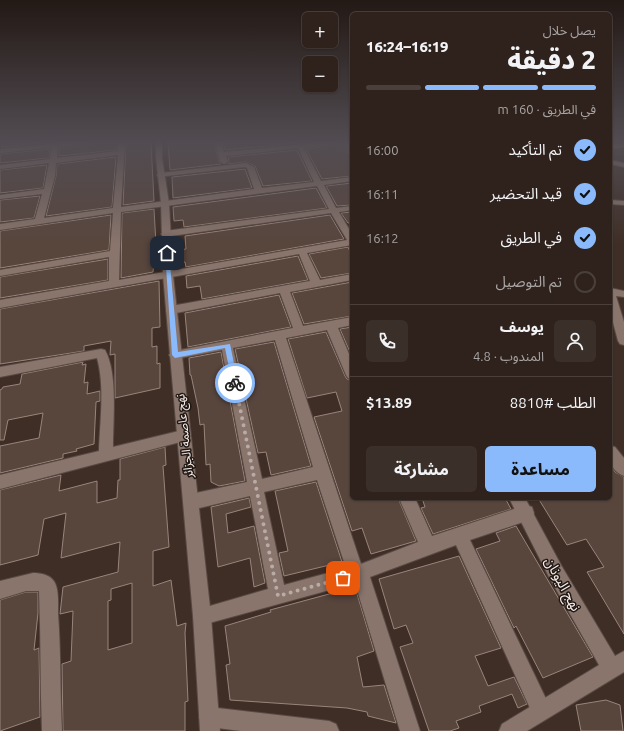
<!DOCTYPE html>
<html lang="ar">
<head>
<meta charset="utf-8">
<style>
  body { margin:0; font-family:Ubuntu,"Noto Sans Arabic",sans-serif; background:#3b2f29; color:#f1f3f6; direction:rtl; height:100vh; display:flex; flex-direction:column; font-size:15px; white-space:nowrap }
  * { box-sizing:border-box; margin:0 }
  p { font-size:13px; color:#a7a4a3 }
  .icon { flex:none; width:22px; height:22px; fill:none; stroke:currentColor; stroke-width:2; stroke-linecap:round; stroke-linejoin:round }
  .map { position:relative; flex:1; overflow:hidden; direction:ltr }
  .details { position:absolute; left:350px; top:12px; width:262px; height:488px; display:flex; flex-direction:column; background:#2f221c; border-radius:6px; box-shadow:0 1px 3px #0004,0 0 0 1px #4a3f3b; direction:rtl }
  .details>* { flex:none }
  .controls { position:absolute; left:302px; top:12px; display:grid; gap:8px }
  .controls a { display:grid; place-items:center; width:36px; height:36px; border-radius:6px; background:#2f221c; box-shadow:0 1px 3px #0004,0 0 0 1px #4a3f3b; font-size:20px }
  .pin { position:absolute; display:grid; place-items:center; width:34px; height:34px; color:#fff; margin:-17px; border-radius:8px; box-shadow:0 2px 6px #0006 }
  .courier { position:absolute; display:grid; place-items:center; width:40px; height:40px; margin:-20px; border:3px solid #8abafc; border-radius:50%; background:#fff; color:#222; box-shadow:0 1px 5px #0007 }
  .headline em { font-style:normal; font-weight:800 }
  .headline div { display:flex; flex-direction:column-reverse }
  .headline { display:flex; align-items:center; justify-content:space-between; height:68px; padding:0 16px }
  h1 { font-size:26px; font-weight:800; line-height:30px }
  .bar { display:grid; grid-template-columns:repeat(4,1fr); gap:6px 4px; align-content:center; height:48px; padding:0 16px }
  .bar i { height:5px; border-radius:3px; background:#4a3f3b }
  .bar .active { background:#8abafc }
  .bar p { grid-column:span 4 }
  .line { display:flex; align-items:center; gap:10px; padding:0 16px; border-top:1px solid #4a3f3b }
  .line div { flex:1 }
  .round { display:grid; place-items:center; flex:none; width:42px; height:42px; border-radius:6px; background:#3b2f29 }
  ol { padding:0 16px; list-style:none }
  li { display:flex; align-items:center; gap:12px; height:44px }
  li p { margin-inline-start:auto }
  li .icon { padding:4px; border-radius:50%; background:#8abafc; color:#111; stroke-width:4 }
  li:last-child { color:#a7a4a3 }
  li i { width:22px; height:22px; border:2px solid #4a3f3b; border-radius:50% }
  .button { display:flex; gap:8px; margin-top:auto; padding:8px 16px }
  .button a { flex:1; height:46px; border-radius:6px; background:#8abafc; color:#111; font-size:16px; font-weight:800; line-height:46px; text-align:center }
  .button a+a { background:#3b2f29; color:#f1f3f6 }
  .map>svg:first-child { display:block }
  .building { fill:#58463d; stroke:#98847b; fill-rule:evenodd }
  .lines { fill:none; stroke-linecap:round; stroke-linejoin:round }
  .street-casing { stroke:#584a43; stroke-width:2 }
  .secondary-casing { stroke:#584a43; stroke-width:2 }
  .street { fill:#89756c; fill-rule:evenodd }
  .secondary { fill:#89756c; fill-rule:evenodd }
  .route { fill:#8abafc }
  .done { stroke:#b8aba5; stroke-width:4; stroke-dasharray:0 7.2 }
  .labels { text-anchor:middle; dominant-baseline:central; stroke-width:3; stroke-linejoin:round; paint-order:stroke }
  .street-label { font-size:12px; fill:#f9eee9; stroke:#201814 }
  .near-street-label { font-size:14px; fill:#f9eee9; stroke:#201814 }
</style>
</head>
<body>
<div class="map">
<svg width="624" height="731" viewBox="0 0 624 731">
  <rect width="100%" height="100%" fill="#3f2e26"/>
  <!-- building -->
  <g class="building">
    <path d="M3,142H54L1,147Z"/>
    <path d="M106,142H118L117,150L59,156V148Z"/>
    <path d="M126,142H151L154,201L123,205Z"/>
    <path d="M168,142H214L219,162L221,164L170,170Z"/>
    <path d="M223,142H308L225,150Z"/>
    <path d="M343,142L349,151V154H352V176L322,179L306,149L338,145Z"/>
    <path d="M50,149L49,158L0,163V154Z"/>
    <path d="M297,150L312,181L263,186L255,166L246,162L228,164L229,162L228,157Z"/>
    <path d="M116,157L112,207L46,216L56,176L57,164Z"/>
    <path d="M47,165L43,188L0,193V170Z"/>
    <path d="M245,169L252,188L173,198L172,177Z"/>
    <path d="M352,183V205L337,206L326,186Z"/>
    <path d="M316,188L327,208L184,227L183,220L174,221L173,207Z"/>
    <path d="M40,196L34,218L0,222V200Z"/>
    <path d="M154,209L157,262H154L153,272L121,278L122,213Z"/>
    <path d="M352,212V223H348L341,213Z"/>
    <path d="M111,215L109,250L0,268V231Z"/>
    <path d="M330,215L344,239L186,267L185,262L180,263L179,250L186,249L185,236Z"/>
    <path d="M348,247L352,256V273L321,278L309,254Z"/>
    <path d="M298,256L308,280L202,299L200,286L187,288L186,276Z"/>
    <path d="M108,259V280L0,298V277Z"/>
    <path d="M159,281L160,327L152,328V347L157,346V364L160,363V388L115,398V354L110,355L111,341L84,346V351L0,364V309Z"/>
    <path d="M352,282V316L304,324L292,293Z"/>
    <path d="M279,295L291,327L188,347L185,313Z"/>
    <path d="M352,327V357L340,329Z"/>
    <path d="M326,332L345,376L347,379L352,381V498H398L416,541L371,554L362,528L352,531L314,417L342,411L336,392L307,398L288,339Z"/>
    <path d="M274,342L311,466L271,475L266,452L258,453L235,349Z"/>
    <path d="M221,352L245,481L219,486L211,482L210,464L206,465L204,424L200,425L198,408L191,375H190L189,358Z"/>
    <path d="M83,362L82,365L86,364L84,383L88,382L87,394L100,391V401L96,402L94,444L76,449L77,451L63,454V458L0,473V446L39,438L43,413L8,420L4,440H0V390L2,389L3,387L20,384L22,374Z"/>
    <path d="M165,447L166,465L163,466L169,547L153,551V586L171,580L177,626L186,623L185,633L188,701L185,702V731H63L62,664L71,661L73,611L60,614L63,587L118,572L120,542L61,558L66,513L44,519L38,555L0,565V490L61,475L59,491L97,481V503L117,498L118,480H120V459ZM132,583V643L108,650V601L111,600V589Z"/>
    <path d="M610,464L615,472L624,477V634L587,572L604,567L586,539L567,545L538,498H610Z"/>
    <path d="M316,482L342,562L284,576L279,553L288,551L275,491Z"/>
    <path d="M249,498L251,507L226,514L228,533L254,526L265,583L254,587L250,558L218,567L211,507Z"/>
    <path d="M422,498H505L511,509L433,534L421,508L425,507Z"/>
    <path d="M516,526L593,657L543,678L516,626L514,628L476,549L500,541L496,533Z"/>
    <path d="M459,556L501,648L475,656L488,686L514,677L527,704L518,708L512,694L479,706L481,712L456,721L459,728L450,731H429L400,647L413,643L406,625L394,629L379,579Z"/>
    <path d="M355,587L374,651L357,657L363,687L384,685L396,723L368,716L367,712L347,708L230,700L226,665L230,664L225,626L271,612L270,610Z"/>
    <path d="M26,592H38V613L34,650L39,648L40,717L0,731V600Z"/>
    <path d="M606,700L620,705L623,731H581L576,705Z"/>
  </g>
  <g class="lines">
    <!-- street casing -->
    <g class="street-casing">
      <g id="street">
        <path d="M119,142H125L121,207L254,189L247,168L245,167L158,177L157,175L161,173L246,163L254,167L262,188L314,182L298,148L226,156L228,162L224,164L220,162L215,142H221L224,152L321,142H341L338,144L304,148L321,181L352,177V181L324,185L336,208L352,206V210L339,212L352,234V245L307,253L320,280L352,274V280L290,292L303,326L352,317V325L338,328L352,361V380L348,378L346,375L327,330L286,338L361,564L418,542L399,498H415L432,536L526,505L532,507L534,513L532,519L470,540L548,703L551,710L548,717L541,720L534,717L456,545L370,577L420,731H400L355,583L202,625L196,622L193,616L196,610L268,589L250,496L191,510L186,507L183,502L186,497L191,494L247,482L222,350L175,359L171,358L169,355L171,352L175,351L293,328L280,293L171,314L167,313L166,310L167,307L171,306L310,281L299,254L0,308V300L109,281V257L0,276V270L110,251L113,213L0,230V224L35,219L42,194L0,199V195L44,189L49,163L0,169V165L50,159L52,145L55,143L58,145L57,158L118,151ZM118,155L113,208L44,218L55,176L56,163ZM317,186L329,209L165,231L161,234L165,237L331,213L347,240L119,280L121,212ZM275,340L313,467L262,479L233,348ZM317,480L346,568L284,585L264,492Z"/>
        <path d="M344,142H350L352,144V151L350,150Z"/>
        <path d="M624,143V147L610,149V145Z"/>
        <path d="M610,160L624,163V167L610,164Z"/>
        <path d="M610,200L624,201V205L610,204Z"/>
        <path d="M610,288L624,291V297L616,296L624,322V345L620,344L618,341L610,311Z"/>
        <path d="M101,349L105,350C118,373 113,420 113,447L183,430L188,432L190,436L188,440L0,489V475L99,451C100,421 105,387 97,358L0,377V367Z"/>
        <path d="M610,446L615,447L624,458V476C609,470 610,459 610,446Z"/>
        <path d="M33,573C41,573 51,575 55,583C59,591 58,604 58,613C61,653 60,692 62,731H42C40,684 41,638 39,591H26L0,599V581Z"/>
        <path d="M209,707L329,721L336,724L339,731H241L209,727L202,724L199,717L202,710Z"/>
      </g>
    </g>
    <!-- secondary casing -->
    <g class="secondary-casing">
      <g id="secondary">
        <path d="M69,142H89L86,144L0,153V149Z"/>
        <path d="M156,142H162V158L169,203L173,275L211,616L220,731H200L193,616L163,275L161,203L156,158Z"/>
        <path d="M509,498H525L561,565L615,656L624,651V672L527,731H499L502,724L599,665L549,577Z"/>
      </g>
    </g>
    <!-- street -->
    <use href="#street" class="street"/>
    <!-- secondary -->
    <use href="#secondary" class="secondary"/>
  </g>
  <!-- sky -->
  <linearGradient id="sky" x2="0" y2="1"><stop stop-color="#231915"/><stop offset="0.58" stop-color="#524c52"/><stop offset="1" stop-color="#524c52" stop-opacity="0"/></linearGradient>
  <rect width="624" height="244" fill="url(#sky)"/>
  <!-- route -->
  <path class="route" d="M165,252L169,253L178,352L230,344L238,383L237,385H233L232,383L225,348L175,358L172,355Z"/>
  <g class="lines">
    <!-- done -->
    <path class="done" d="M235,383L278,596L343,578"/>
  </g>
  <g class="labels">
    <!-- street labels -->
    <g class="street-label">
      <text transform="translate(184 436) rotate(-96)">نهج عاصمة الجزائر</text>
    </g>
    <!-- near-street labels -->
    <g class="near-street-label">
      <text transform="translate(563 584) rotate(61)">نهج اليونان</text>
    </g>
  </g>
</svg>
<div class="controls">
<a>+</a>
<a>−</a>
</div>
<div class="pin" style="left:343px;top:578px;background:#ea580c"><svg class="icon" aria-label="bag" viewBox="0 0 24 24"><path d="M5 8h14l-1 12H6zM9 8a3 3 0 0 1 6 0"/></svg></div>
<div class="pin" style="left:167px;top:253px;background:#1f2937"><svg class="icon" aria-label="home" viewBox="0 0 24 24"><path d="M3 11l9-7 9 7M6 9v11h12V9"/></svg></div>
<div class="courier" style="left:235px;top:383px"><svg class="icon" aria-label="bike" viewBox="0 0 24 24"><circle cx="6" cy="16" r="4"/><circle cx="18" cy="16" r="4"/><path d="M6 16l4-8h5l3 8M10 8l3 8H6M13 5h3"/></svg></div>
<section class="details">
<div class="headline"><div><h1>2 دقيقة</h1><p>يصل خلال</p></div><em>16:19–16:24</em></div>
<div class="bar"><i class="active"></i><i class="active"></i><i class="active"></i><i></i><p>في الطريق · 160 m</p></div>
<ol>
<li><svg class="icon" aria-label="check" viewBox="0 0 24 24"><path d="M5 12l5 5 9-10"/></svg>تم التأكيد<p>16:00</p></li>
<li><svg class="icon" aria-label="check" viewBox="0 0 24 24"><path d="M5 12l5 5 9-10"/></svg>قيد التحضير<p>16:11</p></li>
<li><svg class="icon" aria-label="check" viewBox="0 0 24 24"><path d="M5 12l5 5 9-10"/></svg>في الطريق<p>16:12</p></li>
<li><i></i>تم التوصيل</li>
</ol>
<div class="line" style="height:72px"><a class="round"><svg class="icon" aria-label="person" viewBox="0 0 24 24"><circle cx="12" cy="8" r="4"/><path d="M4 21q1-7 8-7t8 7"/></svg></a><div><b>يوسف</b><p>المندوب · 4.8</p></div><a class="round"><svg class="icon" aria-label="phone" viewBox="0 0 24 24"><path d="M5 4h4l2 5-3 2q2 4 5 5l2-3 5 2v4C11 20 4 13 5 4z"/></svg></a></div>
<div class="line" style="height:52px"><div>الطلب #8810</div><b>$13.89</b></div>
<div class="button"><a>مساعدة</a><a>مشاركة</a></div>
</section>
</div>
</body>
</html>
